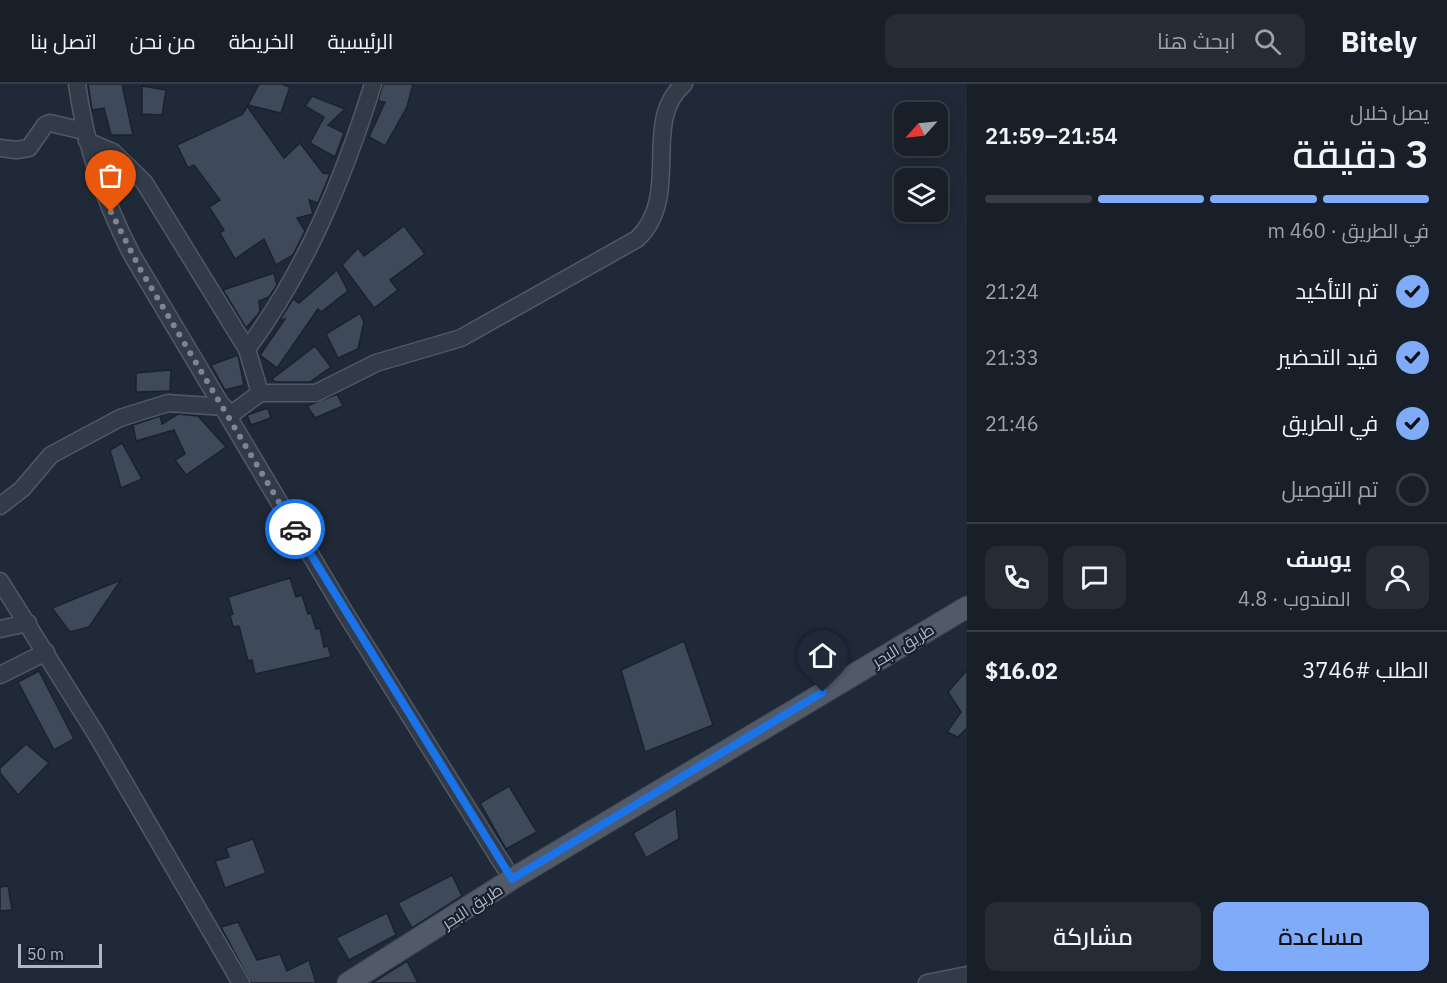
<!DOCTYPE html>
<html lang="ar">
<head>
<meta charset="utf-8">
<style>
  body { margin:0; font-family:"IBM Plex Sans",Cairo,sans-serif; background:#252c35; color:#f1f3f6; direction:rtl; height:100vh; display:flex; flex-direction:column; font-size:22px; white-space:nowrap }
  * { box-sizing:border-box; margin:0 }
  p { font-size:20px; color:#9fa2a8 }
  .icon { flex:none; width:33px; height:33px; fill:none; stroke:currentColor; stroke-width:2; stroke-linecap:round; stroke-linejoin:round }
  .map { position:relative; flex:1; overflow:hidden; direction:ltr }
  .drawer { display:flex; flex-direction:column; background:#181f29; width:480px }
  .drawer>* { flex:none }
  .needle { width:39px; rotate:243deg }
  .tools { position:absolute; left:894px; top:18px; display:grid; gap:12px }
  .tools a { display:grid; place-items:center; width:54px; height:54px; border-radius:12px; background:#181f29; box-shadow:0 3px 15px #0003,0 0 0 2px #363d46; font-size:30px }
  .scale { position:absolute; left:18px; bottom:15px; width:84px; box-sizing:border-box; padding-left:6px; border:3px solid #aeb6c5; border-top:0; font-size:16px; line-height:21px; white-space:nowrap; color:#aeb6c5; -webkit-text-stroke:4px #19202c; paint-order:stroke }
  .pin { position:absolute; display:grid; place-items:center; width:51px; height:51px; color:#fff; margin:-62px -26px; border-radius:50% 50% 50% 0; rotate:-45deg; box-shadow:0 0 6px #0007 }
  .pin .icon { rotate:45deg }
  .courier { position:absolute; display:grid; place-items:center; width:60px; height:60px; margin:-30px; border:4px solid #1a73e8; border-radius:50%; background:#fff; color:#222; box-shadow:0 2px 8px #0007 }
  .head em { font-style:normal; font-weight:600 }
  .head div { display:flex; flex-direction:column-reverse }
  .head { display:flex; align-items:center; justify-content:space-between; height:102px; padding:0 18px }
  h1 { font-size:39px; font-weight:600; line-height:45px }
  .bar { display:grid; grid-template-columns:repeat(4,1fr); gap:9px 6px; align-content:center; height:72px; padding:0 18px }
  .bar i { height:8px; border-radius:4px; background:#363d46 }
  .bar .active { background:#7fabf8 }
  .bar p { grid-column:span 4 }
  .line { display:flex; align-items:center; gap:15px; padding:0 18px; border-top:2px solid #363d46 }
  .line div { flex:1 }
  .round { display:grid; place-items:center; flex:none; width:63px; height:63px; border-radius:12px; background:#252c35 }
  ol { padding:0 18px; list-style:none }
  li { display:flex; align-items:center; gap:18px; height:66px }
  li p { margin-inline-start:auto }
  li .icon { padding:6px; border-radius:50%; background:#7fabf8; color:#111; stroke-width:4 }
  li:last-child { color:#9fa2a8 }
  li i { width:33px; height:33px; border:3px solid #363d46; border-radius:50% }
  .button { display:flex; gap:12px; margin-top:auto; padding:12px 18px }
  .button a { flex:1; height:69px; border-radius:12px; background:#7fabf8; color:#111; font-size:24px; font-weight:600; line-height:69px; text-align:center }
  .button a+a { background:#252c35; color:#f1f3f6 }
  header { display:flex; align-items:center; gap:36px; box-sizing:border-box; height:84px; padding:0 30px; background:#181f29; border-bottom:2px solid #363d46 }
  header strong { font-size:28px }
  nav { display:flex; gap:33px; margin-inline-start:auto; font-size:21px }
  .search { width:420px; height:54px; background:#252c35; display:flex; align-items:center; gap:15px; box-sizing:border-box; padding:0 21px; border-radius:12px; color:#9fa2a8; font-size:22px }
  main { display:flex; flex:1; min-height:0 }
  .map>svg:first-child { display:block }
  .building { fill:#3e495a; stroke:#1b222e; stroke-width:1.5 }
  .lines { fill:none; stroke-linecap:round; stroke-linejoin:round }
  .minor-casing { stroke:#515966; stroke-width:19 }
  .major-casing { stroke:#3d4451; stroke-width:23 }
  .minor { stroke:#333b48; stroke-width:16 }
  .major { stroke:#515a68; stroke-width:21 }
  .done { stroke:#7c8593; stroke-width:6; stroke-dasharray:0 10.8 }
  .route { stroke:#1a73e8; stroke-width:8 }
  .labels { text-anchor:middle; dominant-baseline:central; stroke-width:4.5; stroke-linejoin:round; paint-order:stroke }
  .street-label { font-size:16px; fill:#aeb6c5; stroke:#19202c }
</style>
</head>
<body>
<header>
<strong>Bitely</strong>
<div class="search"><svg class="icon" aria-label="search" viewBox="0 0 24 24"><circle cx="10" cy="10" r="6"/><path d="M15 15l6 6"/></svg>ابحث هنا</div>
<nav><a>الرئيسية</a><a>الخريطة</a><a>من نحن</a><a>اتصل بنا</a></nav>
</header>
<main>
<section class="drawer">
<div class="head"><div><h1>3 دقيقة</h1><p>يصل خلال</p></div><em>21:54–21:59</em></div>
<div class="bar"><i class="active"></i><i class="active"></i><i class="active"></i><i></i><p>في الطريق · 460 m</p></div>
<ol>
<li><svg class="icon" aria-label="check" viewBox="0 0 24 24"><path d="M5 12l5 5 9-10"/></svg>تم التأكيد<p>21:24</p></li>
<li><svg class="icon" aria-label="check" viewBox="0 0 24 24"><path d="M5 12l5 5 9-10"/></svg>قيد التحضير<p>21:33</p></li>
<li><svg class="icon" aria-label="check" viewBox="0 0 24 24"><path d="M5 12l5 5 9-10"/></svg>في الطريق<p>21:46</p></li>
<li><i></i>تم التوصيل</li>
</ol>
<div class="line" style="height:108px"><a class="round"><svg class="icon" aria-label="person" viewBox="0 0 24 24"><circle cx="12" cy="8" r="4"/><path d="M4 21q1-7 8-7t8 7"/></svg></a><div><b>يوسف</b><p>المندوب · 4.8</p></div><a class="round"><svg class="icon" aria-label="chat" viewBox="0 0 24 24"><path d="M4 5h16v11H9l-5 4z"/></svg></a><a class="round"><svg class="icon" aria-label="phone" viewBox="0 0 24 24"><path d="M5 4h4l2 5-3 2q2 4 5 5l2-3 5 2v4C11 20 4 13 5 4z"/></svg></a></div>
<div class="line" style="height:78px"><div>الطلب #3746</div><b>$16.02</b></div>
<div class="button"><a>مساعدة</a><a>مشاركة</a></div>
</section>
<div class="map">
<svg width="967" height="899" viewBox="0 0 967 899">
  <rect width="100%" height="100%" fill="#202937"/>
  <!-- building -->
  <g class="building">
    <path d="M88,0H122L133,51H111L104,24L92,26Z"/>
    <path d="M259,0H282L290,3L281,29L248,21Z"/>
    <path d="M383,0H413L407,23L385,62L369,53L385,18L378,17Z"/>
    <path d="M142,2L166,6L162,31L142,30Z"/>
    <path d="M312,12L345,25L328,41L344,49L335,73L310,59L324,33L305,22Z"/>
    <path d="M247,22L284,74L300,59L323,89L330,90L318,119L309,116L313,130L297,134L305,147L293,171L276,181L264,155L235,175L220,149L224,146L209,123L220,116L194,81L188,84L177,61L243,30Z"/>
    <path d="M404,142L425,170L390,196L398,206L374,224L342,181L358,164L364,172Z"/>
    <path d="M337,186L348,207L321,228L318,225L277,284L260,271L285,235L279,237L293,215L299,219Z"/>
    <path d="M274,189L277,201L269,213L259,217L260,228L246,244L223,206Z"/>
    <path d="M360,229L364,238L358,265L338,274L326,250Z"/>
    <path d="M315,262L331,283L310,298H275L272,295Z"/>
    <path d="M238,271L244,301L225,306L211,281Z"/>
    <path d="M171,286L170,307L136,308V289Z"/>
    <path d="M337,310L343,322L315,334L307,322Z"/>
    <path d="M268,324L271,334L251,341L247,331Z"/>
    <path d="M178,330L198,332L226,363L186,391L175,376L185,370L174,346L136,357L133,341L160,332L162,340Z"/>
    <path d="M122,359L142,395L121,404L110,366Z"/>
    <path d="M290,494L296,513L302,511L308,530L311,529L316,545L320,544L324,563L328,562L331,573L255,590L252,576L248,577L239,542L233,543L230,531L233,530L228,513Z"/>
    <path d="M121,496L89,543L70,548L52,524Z"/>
    <path d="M684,557L713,641L645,668L621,586Z"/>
    <path d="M967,586V644L958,653L947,648L961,628L948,608Z"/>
    <path d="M39,587L74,655L54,666L18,598Z"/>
    <path d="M26,660L49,679L18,711L0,689V684Z"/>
    <path d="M509,702L537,748L506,765L480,719Z"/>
    <path d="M676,724L679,755L646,774L633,749Z"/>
    <path d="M253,755L266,789L225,804L215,777L229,773L226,764Z"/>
    <path d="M452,791L462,812L412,844L398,819Z"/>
    <path d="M8,802L12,826L0,827V803Z"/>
    <path d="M387,829L396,851L349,876L336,854Z"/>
    <path d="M238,838L257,876L280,870L287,887L309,876L316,899H251L221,843Z"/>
    <path d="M407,877L418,899H372Z"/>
  </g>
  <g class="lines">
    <!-- minor casing -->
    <g class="minor-casing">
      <g id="minor">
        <path d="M77,0C86,64 103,114 132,171L344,527L512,795"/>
        <path d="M87,57L113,68L144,98L247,265"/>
        <path d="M0,64L16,66L29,64L45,41L50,39L84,47"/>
        <path d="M260,309L247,265C306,186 344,93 373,0"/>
        <path d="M229,332L260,309H316L376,279L461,254L637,155C683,112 640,37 684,0"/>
        <path d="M0,422L22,405L51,371L120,334L168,319L224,323"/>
        <path d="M0,497L96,650L241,899"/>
        <path d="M0,545L28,539"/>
        <path d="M0,591L46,568"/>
        <path d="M927,899L967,891"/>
      </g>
    </g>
    <!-- major casing -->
    <g class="major-casing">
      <path id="major" d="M348,899L512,795L967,523"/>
    </g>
    <!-- minor -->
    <use href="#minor" class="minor"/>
    <!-- major -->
    <use href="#major" class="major"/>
  </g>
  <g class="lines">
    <!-- done -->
    <path class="done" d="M111,128L139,183L295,445"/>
    <!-- route -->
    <path class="route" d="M295,445L512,795L823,608"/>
  </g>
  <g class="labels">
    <!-- street labels -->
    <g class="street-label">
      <text transform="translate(903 561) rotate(-31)">طريق البحر</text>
      <text transform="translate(472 822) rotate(-33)">طريق البحر</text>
    </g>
  </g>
</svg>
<div class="tools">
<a><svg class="needle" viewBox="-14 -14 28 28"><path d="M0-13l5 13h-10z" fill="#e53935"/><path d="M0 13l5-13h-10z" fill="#9fa2a8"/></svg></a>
<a><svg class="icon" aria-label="layers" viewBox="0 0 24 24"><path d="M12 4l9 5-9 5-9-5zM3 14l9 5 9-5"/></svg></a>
</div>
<div class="scale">50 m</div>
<div class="pin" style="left:111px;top:128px;background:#ea580c"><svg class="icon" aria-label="bag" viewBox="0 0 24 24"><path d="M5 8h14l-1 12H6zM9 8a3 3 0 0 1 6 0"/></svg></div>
<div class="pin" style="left:823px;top:608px;background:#1f2937"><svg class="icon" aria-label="home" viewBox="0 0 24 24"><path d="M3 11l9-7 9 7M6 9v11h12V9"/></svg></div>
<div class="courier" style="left:295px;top:445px"><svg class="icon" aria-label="car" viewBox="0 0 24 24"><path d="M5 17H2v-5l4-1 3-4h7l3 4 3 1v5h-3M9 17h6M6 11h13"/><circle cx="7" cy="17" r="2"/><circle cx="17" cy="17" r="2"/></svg></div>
</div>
</main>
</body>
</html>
